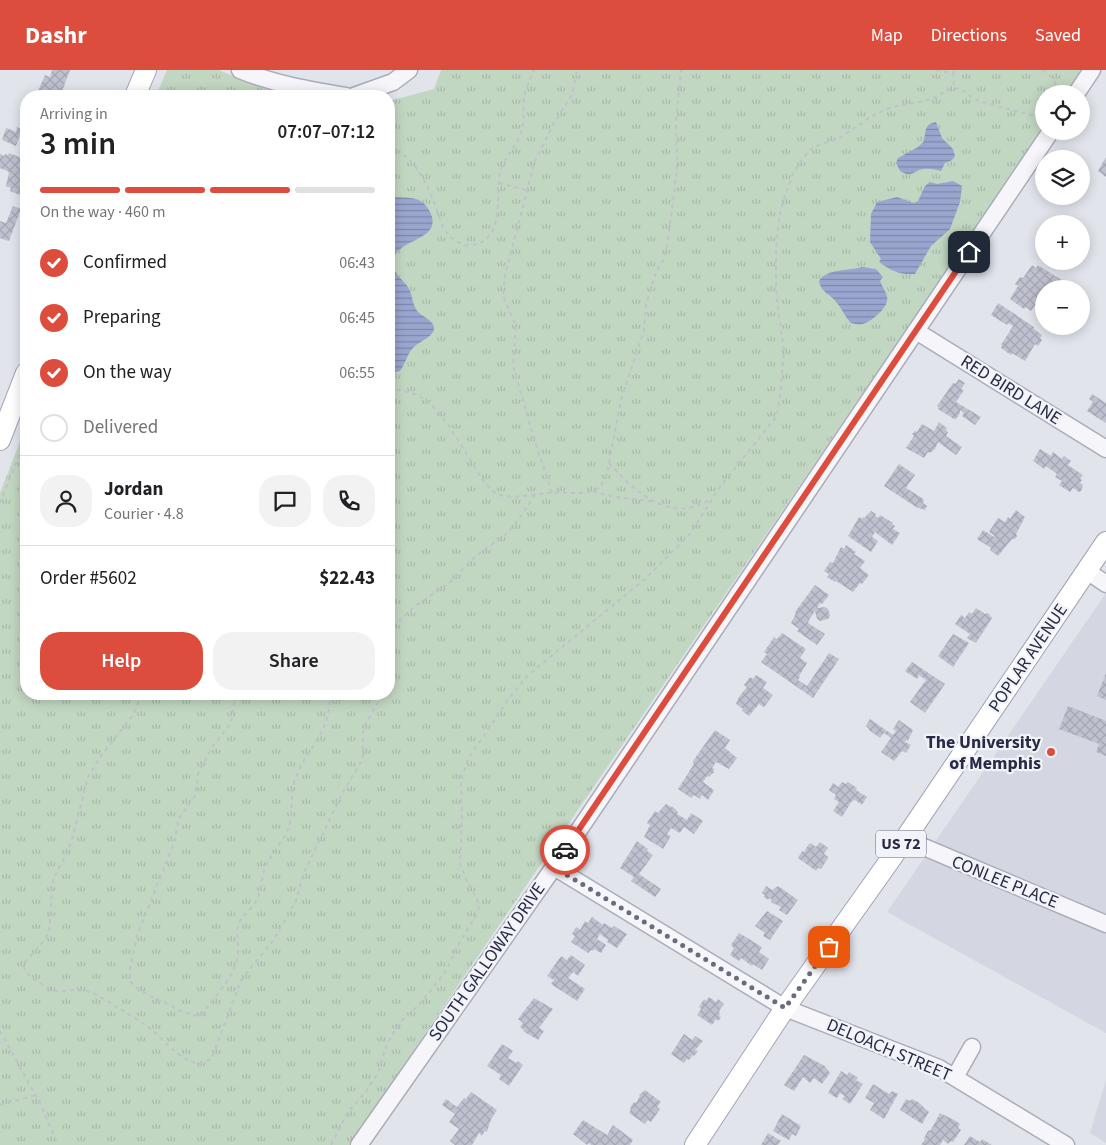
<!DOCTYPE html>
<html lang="en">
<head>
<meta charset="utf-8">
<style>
  body { margin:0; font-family:"Source Sans 3",sans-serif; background:#f2f2f2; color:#202124; height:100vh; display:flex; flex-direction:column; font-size:19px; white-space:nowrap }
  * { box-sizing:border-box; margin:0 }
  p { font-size:16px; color:#757577 }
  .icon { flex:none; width:28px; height:28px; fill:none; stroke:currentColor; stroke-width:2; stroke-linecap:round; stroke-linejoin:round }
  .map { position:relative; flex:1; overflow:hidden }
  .panel { position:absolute; left:20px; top:20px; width:375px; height:610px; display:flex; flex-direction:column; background:#fff; border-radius:20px; box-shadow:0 2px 12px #0003 }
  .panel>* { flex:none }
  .controls { position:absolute; left:1035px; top:15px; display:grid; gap:10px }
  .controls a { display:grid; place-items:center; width:55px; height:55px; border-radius:50%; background:#fff; box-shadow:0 2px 12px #0003; font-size:25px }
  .pin { position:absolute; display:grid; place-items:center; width:42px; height:42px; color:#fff; margin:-21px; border-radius:10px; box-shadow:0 2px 8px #0006 }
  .courier { position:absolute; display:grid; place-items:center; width:50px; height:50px; margin:-25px; border:4px solid #dc4d3d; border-radius:50%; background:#fff; color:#222; box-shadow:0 1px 6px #0007 }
  .headline em { font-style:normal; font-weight:600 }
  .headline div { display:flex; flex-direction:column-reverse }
  .headline { display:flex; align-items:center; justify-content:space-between; height:85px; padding:0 20px }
  h1 { font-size:32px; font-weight:600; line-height:38px }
  .bar { display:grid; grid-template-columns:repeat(4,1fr); gap:8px 5px; align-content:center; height:60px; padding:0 20px }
  .bar i { height:6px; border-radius:4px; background:#e0e0e0 }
  .bar .current { background:#dc4d3d }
  .bar p { grid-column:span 4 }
  .line { display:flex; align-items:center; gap:12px; padding:0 20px; border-top:1px solid #e0e0e0 }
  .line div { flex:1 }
  .round { display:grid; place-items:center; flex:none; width:52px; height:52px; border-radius:20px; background:#f2f2f2 }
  ol { padding:0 20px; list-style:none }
  li { display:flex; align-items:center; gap:15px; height:55px }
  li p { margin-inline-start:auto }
  li .icon { padding:5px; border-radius:50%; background:#dc4d3d; color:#fff; stroke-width:4 }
  li:last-child { color:#757577 }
  li i { width:28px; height:28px; border:2px solid #e0e0e0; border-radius:50% }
  .button { display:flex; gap:10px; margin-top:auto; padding:10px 20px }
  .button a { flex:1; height:58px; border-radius:20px; background:#dc4d3d; color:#fff; font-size:20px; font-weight:600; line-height:58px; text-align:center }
  .button a+a { background:#f2f2f2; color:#202124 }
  header { display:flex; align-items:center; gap:30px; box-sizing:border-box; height:70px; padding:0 25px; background:#dc4d3d; color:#fff }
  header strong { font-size:24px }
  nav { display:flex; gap:28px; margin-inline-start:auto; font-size:18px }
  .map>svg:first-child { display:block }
  .built { fill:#d4d6e1 }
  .grass { fill:url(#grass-tufts) }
  .water { fill:url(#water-rules) }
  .building { fill:url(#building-cross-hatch) }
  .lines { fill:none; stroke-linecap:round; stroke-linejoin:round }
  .minor-casing { stroke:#aaacba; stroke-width:19 }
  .major-casing { stroke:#a0a4b9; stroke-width:22 }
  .path { stroke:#c0c1cb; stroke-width:2; stroke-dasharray:4 4; stroke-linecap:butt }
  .minor { stroke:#f6f6fa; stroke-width:16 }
  .major { stroke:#fff; stroke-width:20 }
  .done { stroke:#696c80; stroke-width:5; stroke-dasharray:0 9 }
  .route { stroke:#dc4d3d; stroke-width:6 }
  .poi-dot { fill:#dc4d3d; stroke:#f2f3f9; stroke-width:2 }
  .labels { text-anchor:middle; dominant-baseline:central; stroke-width:4.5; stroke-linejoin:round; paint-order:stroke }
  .shield { fill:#f2f3f9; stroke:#65677c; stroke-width:1 }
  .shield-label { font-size:16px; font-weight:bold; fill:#282b46 }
  .street-label { font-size:18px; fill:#282b46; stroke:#f2f3f9 }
  .poi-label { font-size:18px; font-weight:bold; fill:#282b46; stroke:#f2f3f9; text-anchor:end }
</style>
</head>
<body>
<header>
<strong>Dashr</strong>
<nav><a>Map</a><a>Directions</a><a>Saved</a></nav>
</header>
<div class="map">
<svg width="1106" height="1075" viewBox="0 0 1106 1075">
  <defs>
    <pattern id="grass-tufts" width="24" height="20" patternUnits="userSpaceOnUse" patternTransform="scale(1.25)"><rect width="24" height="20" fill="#c2d7c2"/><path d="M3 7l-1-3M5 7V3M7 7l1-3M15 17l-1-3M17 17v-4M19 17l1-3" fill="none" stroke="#a7b9a8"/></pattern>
    <pattern id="water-rules" width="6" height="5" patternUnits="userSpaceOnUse" patternTransform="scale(1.25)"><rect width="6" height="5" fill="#9aa6cf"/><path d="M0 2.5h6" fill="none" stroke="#7e87aa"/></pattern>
    <pattern id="building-cross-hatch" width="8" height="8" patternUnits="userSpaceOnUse" patternTransform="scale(1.25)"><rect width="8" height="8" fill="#bfc1cf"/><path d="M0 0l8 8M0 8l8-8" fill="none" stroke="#a4a6b3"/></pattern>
  </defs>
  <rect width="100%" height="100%" fill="#e2e4ec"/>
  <!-- built -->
  <g class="built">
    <path d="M1106,523V963L887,842Z"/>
    <path d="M1106,1010V1073L1090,1063Z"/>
  </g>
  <!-- grass -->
  <g class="grass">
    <path d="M167,0H219L282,26H156Z"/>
    <path d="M441,0H1083L1067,24H1044V58L349,1075H0V423L26,356V624H389V31L434,19Z"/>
  </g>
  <!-- water -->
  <g class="water">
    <path d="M936,52L942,68L953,79L955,86L952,90L945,93L941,101C936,100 929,98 924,99C913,100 913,109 900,101L896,93L898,88L918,77L924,71C926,61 924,54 936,52Z"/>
    <path d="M953,111L962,116L960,132L950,159L931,176L915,204C900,205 891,201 879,192L881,189L870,172L871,144L877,132L897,127L914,133L918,131L925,116L930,112L937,114Z"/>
    <path d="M394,127C411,128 422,126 430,142C445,173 391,167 393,195C394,204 404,211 408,217C413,225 412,235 418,242C422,246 434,251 434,258C434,266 421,271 415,276C407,283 406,293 400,301L389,304V128Z"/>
    <path d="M862,197L876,199L883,207L880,211C882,217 889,225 887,231C885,240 872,251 863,254C860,255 855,254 851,253C845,247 842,239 837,233C831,224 821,223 819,211C827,198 849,201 862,197Z"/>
  </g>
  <!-- building -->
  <g class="building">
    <path d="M52,0H70L61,24L66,26H42L43,23L38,21L45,5L50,7Z"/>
    <path d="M26,53V67L20,65L16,76L2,70L6,58L16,62L17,57L23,60Z"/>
    <path d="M9,83L26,90V122L24,121L22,126L10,121L11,118L6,116L9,102L0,98V84L5,86V84L8,85Z"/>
    <path d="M1106,87V107L1098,101Z"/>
    <path d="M13,136L21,139L9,171L5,170L0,168V151L6,153Z"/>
    <path d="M1032,195L1036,198L1038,195L1063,211L1061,213L1071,219L1059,217V219H1047L1044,217L1041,222L1044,225V253L1037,248L1044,239L1036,234L1031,241L1026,237L1024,239L1010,229L1018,216L1015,214L1020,207L1023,208Z"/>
    <path d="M998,233L1034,257V259L1042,265L1040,268L1042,270L1038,276L1035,274L1025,291L1012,283L1011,285L1001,278L1002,276L1001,275L1013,256L1008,253L1007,255L991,245Z"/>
    <path d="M959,309L965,313L961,319L964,320L956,332L981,347L975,355L962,346L964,343L960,340V343L956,349H954L938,339L939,338L937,336L953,313L955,314Z"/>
    <path d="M1092,324L1106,333V353L1087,341L1093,332L1089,329Z"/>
    <path d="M939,352L947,358L946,360L948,362L946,366L962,377L956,385L938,372L935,379L930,383L928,382L924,388L906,378L914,366L912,364L915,361L917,362L922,354L934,361Z"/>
    <path d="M1040,379L1051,386L1053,382L1062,389L1064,386L1071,391L1068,395L1083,405L1080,409L1082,410L1080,413L1083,415L1081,421L1079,422L1073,418L1070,422L1059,415L1062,411L1055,407L1057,404L1046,396L1044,399L1033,391Z"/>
    <path d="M899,394L915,405L906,418L922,428L924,430L923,433L927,436L925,440L916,437L884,416Z"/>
    <path d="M1016,440L1025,447L1016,464L1017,466L1015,469H1012L998,486L990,480L991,478L977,469L983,460L994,467L995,466L989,462L998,448L1005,452L1008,447L1010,449Z"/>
    <path d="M871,441L876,444L875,446L878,448L880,445L893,453L892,454L895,456L893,459L900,463L892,475L875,462L872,467L878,471L871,482L848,466L859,447L862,449L863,447L864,448Z"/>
    <path d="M846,475L856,482L854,484L865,491L860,498L869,505L862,514L860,513L853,522L836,511L835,512L827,507L829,504L824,501L830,492L833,493L841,477L844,479Z"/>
    <path d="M815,515L829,525L822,534L820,533L817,538L825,537L828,539L830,546L828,549L820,551L817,549L815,541L809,550L808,553L825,564L817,575L797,561L799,559L791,553L796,543L795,542Z"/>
    <path d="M976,538L985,544L988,543L992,548L976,573L967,568L970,564L955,554L961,545L965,548L969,542L972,544Z"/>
    <path d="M782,563L806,579L800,588L807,593L799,606L800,607L798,610L807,616L829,583L839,589L813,628L761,592L767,584L764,582L774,567L777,569Z"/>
    <path d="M953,564L969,573L953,597L938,586Z"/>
    <path d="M912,592L945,614L925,643L910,632L926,610L919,605L917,609L905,601Z"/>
    <path d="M1106,603V630L1097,626Z"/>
    <path d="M756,605L767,612L763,618L773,625L764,637L759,634L749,646L742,641L743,639L736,634L739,627L747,617L744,615L750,607L753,609Z"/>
    <path d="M1068,636L1106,651V686L1096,682L1099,674L1059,659Z"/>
    <path d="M870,649L893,665L896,661L893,659L899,650L913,660L908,671L906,670L905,672L911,675L906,683L902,681L894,691L881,682L891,668L884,663L880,668L869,660V659L866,656Z"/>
    <path d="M715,660L730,670L725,678L737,688L729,699L716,692L712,698L714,699V702L709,707L707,706L703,712L714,720L708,730L702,725L700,729L694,725L691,728L678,719L694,694L693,693V691Z"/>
    <path d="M842,712L846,714L848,712L857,718L856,720L867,727L862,735L855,730L852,731L842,747L833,741L839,732L834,729L836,725L829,720L833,713L838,717Z"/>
    <path d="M666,734L674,738L678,742L677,744L687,750L691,743L703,751L694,764L684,757L680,763L671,758L667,764L671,766L663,779L644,767L650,755L647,753L655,741L658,743Z"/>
    <path d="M637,771L648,779L647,781L653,785L639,804L661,819L655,827L631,811L634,807L620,798Z"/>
    <path d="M820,772L828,778L824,784L828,787L827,790L821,799L818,798L816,801L798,788L802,781L804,782L809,774L811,773L816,777Z"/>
    <path d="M766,816L772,820L778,816L798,830L787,845L779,840L781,837L771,832L772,830L769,828L768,830L764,827L765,825L762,823Z"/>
    <path d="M767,841L783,851L770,870L763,866L765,863L755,856Z"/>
    <path d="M592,847L603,855L604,853L612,858L614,856L627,864L617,878L607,872L608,870L600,864L597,869L606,875L601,883L594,879L593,881L591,880L588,883L571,872L575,866L572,864L576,857L580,860L585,851L588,853Z"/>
    <path d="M739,863L762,877L759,882L769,889L762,900L753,894L752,896L741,888L739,891L730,885L734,878L731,875Z"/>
    <path d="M571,885L585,895L578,906L573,902L568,908L585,919L577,931L551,914L554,910L547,906L561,886L567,890Z"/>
    <path d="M709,927L716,932L718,929L724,934L719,941L720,944L719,946L721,947L718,951L716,949L712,955L697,945L701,939L699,937L704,929L706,931Z"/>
    <path d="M534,928L553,939L539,958L544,961L538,970L523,961L524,960L520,957L523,953L518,949Z"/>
    <path d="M684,964L692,970L695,966L703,971L695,980L698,981L694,986L693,985L689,990L687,989L684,993L671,984Z"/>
    <path d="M502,974L513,981L508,988L517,993L518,991L523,995L509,1016L499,1009L501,1005L487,996Z"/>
    <path d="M804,985L825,996L830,1003L822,1014L814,1008L810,1013L803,1007L794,1021L784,1015Z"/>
    <path d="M841,1001L847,1005L849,1002L858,1008L856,1010L863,1014L850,1034L842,1029L845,1026L840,1023L837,1028L828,1023Z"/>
    <path d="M873,1014L889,1024L892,1021L898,1024L884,1049L870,1040L874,1033L865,1028Z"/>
    <path d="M645,1020L661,1032L657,1037L660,1039L651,1052L648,1050L645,1054L629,1043L631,1039L630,1038L634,1032L636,1033L640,1026L639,1025Z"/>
    <path d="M471,1022L497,1040L491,1049L487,1062L485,1061L482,1066L479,1063L472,1075H455L450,1071L459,1059L449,1052L455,1044L442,1035L446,1029L457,1037L464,1028L466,1029Z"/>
    <path d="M906,1029L910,1031L912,1029L918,1032L929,1042L922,1054L900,1040Z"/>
    <path d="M940,1043L956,1051L960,1054L958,1058L961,1060L953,1072L951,1071L948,1074L943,1070L940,1075H921L925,1069L924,1068L928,1061L931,1060Z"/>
    <path d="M782,1044L801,1056L796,1066L792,1064L789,1070L773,1061Z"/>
    <path d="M583,1050L607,1065L613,1055L633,1070L630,1075H591L589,1073L587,1075L573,1064Z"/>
    <path d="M768,1063L781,1071L778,1075H761Z"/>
    <path d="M970,1066L980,1072L982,1069L992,1075H964Z"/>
  </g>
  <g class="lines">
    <!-- minor casing -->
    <g class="minor-casing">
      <g id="minor">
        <path d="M240,0C274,14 310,20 346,26"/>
        <path d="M1076,24L1092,0"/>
        <path d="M354,26L393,12L409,0"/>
        <path d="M916,261L1106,379"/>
        <path d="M1087,501L1106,514"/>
        <path d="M905,769L1106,854"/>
        <path d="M554,797L785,938L939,998L1066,1075"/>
        <path d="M955,1007L972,977"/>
        <path d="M359,1075L554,797L1051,61"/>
      </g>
    </g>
    <!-- major casing -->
    <g class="major-casing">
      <g id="major">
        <path d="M135,26L146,0"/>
        <path d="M0,370L26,303"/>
        <path d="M695,1075L785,938L905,769L1106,472"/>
      </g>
    </g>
    <!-- path -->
    <g class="path">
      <path d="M936,0L953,3L956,0"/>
      <path d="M1043,0C1051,6 1059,13 1056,24"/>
      <path d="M953,3L954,18"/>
      <path d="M389,78C415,85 428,116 436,138C439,146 442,157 447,163C452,170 464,177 473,175C506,168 495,127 500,103C504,87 516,77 521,63C526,52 522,40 524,29C525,19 530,9 534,0"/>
      <path d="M499,113L526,120"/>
      <path d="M389,318C399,321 410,321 419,326C444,338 468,390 485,413C490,418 494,423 500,425C515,429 533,424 548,423C562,421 581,426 595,420C601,417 604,410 607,404L621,330L644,260L646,235L656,202L663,190L667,177L677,100L676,50L681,0"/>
      <path d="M609,393C628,414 657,443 688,438C695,437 703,433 710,430"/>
      <path d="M593,421C614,428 633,429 655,432"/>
      <path d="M552,423L531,359L513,295L516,256L503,226L505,205L535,91L554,53L572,25L577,0"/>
      <path d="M0,433L26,367"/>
      <path d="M389,564L396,554L415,536L449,513L476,486L505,465L516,453L535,425"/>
      <path d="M389,603V608"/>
      <path d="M141,624L134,644L101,686L88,707L73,766L67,783L53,809L49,862L43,872L24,893C24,895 23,897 25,900C27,906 50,920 56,921C67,922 75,918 86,921C98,924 110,933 120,939C130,945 142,952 152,960C164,970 197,1011 213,985L241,910L272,872L296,831L304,802L311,788L343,722L361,692L363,686V663L365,655L383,624"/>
      <path d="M236,624L231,653L213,676L203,694L198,704L195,726L178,750L175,770L137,866L130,899V911L134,916L153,928L166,933L180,941L198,946L201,945L206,939C218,923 236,904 238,884C239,874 235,863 239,853C243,844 253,838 257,829C262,820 261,808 265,799C270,785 282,773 288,759C294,743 289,724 296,707C309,673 330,666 330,624"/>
      <path d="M0,961L41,1035L58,1075"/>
      <path d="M0,1035L36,1025"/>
      <path d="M331,1075L348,1042L365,1023L378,1003L386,977L393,963L401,951L419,935L446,901L458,875L477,844L479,837L477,829L466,809L460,794L462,751L461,711L468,689L510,627L527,606L646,508L689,465L722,414L774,350L778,340L781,315L784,281L778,239L776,218V181L779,148L784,129L793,104L801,91L811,79L821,74L838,69L872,46L889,38L932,29L952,18L961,19L974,29L983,32L1030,45H1039L1044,42"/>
    </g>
    <!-- minor -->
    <use href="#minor" class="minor"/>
    <!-- major -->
    <use href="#major" class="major"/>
  </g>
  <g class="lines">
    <!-- done -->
    <path class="done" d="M565,780L554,797L785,938L829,877"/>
    <!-- route -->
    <path class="route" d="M565,780L969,182"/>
  </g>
  <!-- markers -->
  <circle class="poi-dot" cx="1051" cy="682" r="5"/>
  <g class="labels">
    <!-- shield labels -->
    <rect class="shield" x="876" y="760.5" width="50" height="27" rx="4"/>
    <g class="shield-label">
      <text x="901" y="774">US 72</text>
    </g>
    <!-- street labels -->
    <g class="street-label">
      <text transform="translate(1011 320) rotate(32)">RED BIRD LANE</text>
      <text transform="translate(1028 588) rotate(-56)">POPLAR AVENUE</text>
      <text transform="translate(1005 812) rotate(22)">CONLEE PLACE</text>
      <text transform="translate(487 892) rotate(-55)">SOUTH GALLOWAY DRIVE</text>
      <text transform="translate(889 980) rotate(23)">DELOACH STREET</text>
    </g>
    <!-- poi labels -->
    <g class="poi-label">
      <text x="1041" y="672">The University<tspan x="1041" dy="21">of Memphis</tspan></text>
    </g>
  </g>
</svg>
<div class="controls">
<a><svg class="icon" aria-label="locate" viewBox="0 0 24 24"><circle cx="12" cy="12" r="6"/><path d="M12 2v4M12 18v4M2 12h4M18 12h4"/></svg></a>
<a><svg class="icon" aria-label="layers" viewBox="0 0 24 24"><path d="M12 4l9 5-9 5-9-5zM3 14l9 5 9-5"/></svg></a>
<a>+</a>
<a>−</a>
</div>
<div class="pin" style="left:829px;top:877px;background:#ea580c"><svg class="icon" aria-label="bag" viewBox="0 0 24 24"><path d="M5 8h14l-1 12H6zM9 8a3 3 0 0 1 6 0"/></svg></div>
<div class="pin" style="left:969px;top:182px;background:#1f2937"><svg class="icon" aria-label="home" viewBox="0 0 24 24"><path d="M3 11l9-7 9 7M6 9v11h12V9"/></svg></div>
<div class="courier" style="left:565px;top:780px"><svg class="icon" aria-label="car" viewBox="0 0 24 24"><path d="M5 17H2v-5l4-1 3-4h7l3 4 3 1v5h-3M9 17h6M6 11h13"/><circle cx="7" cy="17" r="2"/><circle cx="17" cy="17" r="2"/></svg></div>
<section class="panel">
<div class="headline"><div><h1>3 min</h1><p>Arriving in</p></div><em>07:07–07:12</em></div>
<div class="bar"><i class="current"></i><i class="current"></i><i class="current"></i><i></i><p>On the way · 460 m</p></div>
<ol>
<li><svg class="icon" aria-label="check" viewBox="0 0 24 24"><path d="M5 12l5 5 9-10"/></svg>Confirmed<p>06:43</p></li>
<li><svg class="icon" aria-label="check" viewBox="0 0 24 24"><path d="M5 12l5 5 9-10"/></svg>Preparing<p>06:45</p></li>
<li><svg class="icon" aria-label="check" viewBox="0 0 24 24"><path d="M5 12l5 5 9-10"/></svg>On the way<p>06:55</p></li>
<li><i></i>Delivered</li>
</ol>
<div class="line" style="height:90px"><a class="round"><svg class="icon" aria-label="person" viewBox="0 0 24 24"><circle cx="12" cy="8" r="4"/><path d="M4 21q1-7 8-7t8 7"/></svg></a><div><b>Jordan</b><p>Courier · 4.8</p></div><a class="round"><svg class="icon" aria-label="chat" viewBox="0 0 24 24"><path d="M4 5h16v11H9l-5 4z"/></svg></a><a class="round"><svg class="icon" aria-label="phone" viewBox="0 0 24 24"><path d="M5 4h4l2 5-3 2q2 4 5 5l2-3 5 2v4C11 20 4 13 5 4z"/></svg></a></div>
<div class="line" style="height:65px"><div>Order #5602</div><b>$22.43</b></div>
<div class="button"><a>Help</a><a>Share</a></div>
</section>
</div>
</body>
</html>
